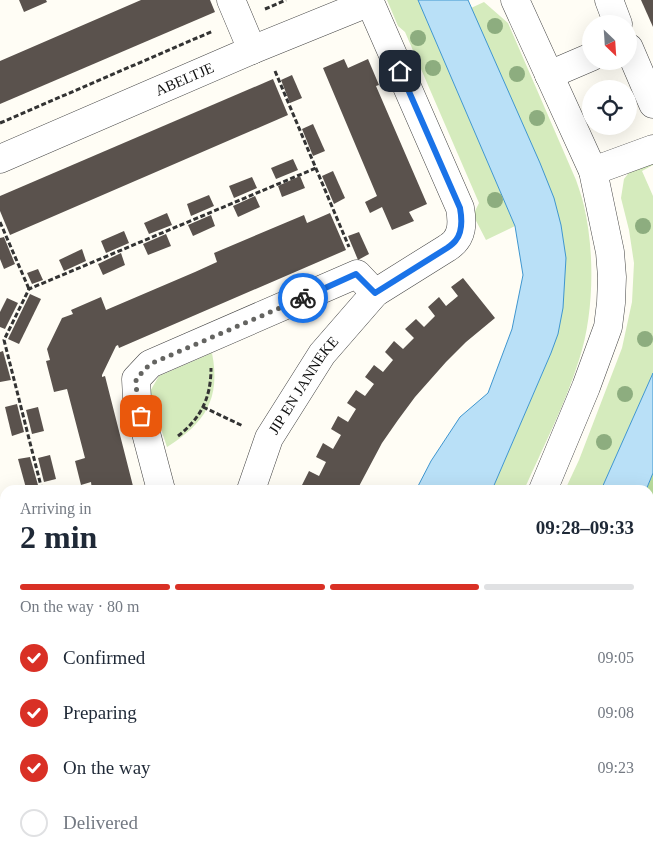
<!DOCTYPE html>
<html lang="en">
<head>
<meta charset="utf-8">
<style>
  body { margin:0; font-family:"Times New Roman",serif; background:#f2f2f3; color:#1f2937; height:100vh; display:flex; flex-direction:column; font-size:19px; white-space:nowrap }
  * { box-sizing:border-box; margin:0 }
  p { font-size:16px; color:#747a83 }
  .icon { flex:none; width:28px; height:28px; fill:none; stroke:currentColor; stroke-width:2; stroke-linecap:round; stroke-linejoin:round }
  .map { position:relative; flex:1; overflow:hidden }
  .panel { position:absolute; left:0px; top:485px; width:654px; height:375px; display:flex; flex-direction:column; background:#fff; border-radius:15px 15px 0 0; box-shadow:0 5px 20px #0002 }
  .panel>* { flex:none }
  .needle { width:32px; rotate:155deg }
  .controls { position:absolute; left:582px; top:15px; display:grid; gap:10px }
  .controls a { display:grid; place-items:center; width:55px; height:55px; border-radius:50%; background:#fff; box-shadow:0 5px 20px #0002; font-size:25px }
  .pin { position:absolute; display:grid; place-items:center; width:42px; height:42px; color:#fff; margin:-21px; border-radius:10px; box-shadow:0 2px 8px #0006 }
  .courier { position:absolute; display:grid; place-items:center; width:50px; height:50px; margin:-25px; border:4px solid #1a73e8; border-radius:50%; background:#fff; color:#222; box-shadow:0 1px 6px #0007 }
  .overview em { font-style:normal; font-weight:700 }
  .overview div { display:flex; flex-direction:column-reverse }
  .overview { display:flex; align-items:center; justify-content:space-between; height:85px; padding:0 20px }
  h1 { font-size:32px; font-weight:700; line-height:38px }
  .bar { display:grid; grid-template-columns:repeat(4,1fr); gap:8px 5px; align-content:center; height:60px; padding:0 20px }
  .bar i { height:6px; border-radius:4px; background:#e0e1e3 }
  .bar .current { background:#d93025 }
  .bar p { grid-column:span 4 }
  ol { padding:0 20px; list-style:none }
  li { display:flex; align-items:center; gap:15px; height:55px }
  li p { margin-inline-start:auto }
  li .icon { padding:5px; border-radius:50%; background:#d93025; color:#fff; stroke-width:4 }
  li:last-child { color:#747a83 }
  li i { width:28px; height:28px; border:2px solid #e0e1e3; border-radius:50% }
  .map>svg:first-child { display:block }
  .green { fill:#d5ebbd }
  .forest { fill:#b9dc9c }
  .water { fill:#b9e0f7; stroke:#3f96cf }
  .building { fill:#5a524d }
  .lines { fill:none; stroke-linecap:round; stroke-linejoin:round }
  .minor-casing { stroke:#444; stroke-width:29 }
  .path { stroke:#333; stroke-width:3; stroke-dasharray:5 2.5; stroke-linecap:butt }
  .minor { stroke:#fff; stroke-width:28 }
  .tree { fill:#8dad7f }
  .done { stroke:#646461; stroke-width:5; stroke-dasharray:0 9 }
  .route { stroke:#1a73e8; stroke-width:6 }
  .labels { text-anchor:middle; dominant-baseline:central; stroke-width:5; stroke-linejoin:round; paint-order:stroke }
  .street-label { font-size:15px; fill:#111; stroke:#fff }
</style>
</head>
<body>
<div class="map">
<svg width="653" height="860" viewBox="0 0 653 860">
  <rect width="100%" height="100%" fill="#fffdf5"/>
  <!-- green -->
  <g class="green">
    <path d="M387,0H418L515,226L486,240L473,215L479,203L405,32L398,26Z"/>
    <path d="M484,2L508,23L576,180C579,189 582,197 584,206C595,253 594,315 579,360C565,405 543,447 524,490H492L551,353L471,8Z"/>
    <path d="M653,158V165L642,171L653,196V373L601,490H565L579,460L622,348L632,302L634,263L629,230L621,198L624,179L634,166Z"/>
    <path d="M212,353C221,399 205,423 167,447L149,393L159,376Z"/>
    <path d="M5,753V809H0V755Z"/>
    <path d="M152,855H327L308,860H135Z"/>
  </g>
  <!-- forest -->
  <g class="forest">
    <path d="M653,473V599L649,627V490H646Z"/>
    <path d="M649,633L653,665V728L649,737Z"/>
  </g>
  <!-- water -->
  <g class="water">
    <path d="M418,0H468L540,163L554,198L561,225L566,258L563,308L558,334L551,353L492,490H416L431,461L460,417L488,393L512,329L523,275L515,226Z"/>
    <path d="M653,373V473L646,490H601Z"/>
    <path d="M327,855H513L522,860H308Z"/>
  </g>
  <!-- building -->
  <g class="building">
    <path d="M19,0H46L47,2L24,12Z"/>
    <path d="M141,0H210L215,12L0,104V61Z"/>
    <path d="M641,0H653V27Z"/>
    <path d="M344,59L348,68L368,59L379,85L376,86L427,204L409,212L414,221L392,230L382,207L370,213L365,202L377,196L323,68Z"/>
    <path d="M292,75L302,98L290,103L281,80Z"/>
    <path d="M273,79L288,115L10,235L0,211V196Z"/>
    <path d="M313,124L325,151L313,156L302,129Z"/>
    <path d="M293,159L298,170L276,179L271,168Z"/>
    <path d="M333,171L345,198L334,204L322,176Z"/>
    <path d="M300,176L305,188L282,197L278,186Z"/>
    <path d="M252,177L257,188L234,198L229,186Z"/>
    <path d="M209,195L214,206L191,216L187,204Z"/>
    <path d="M255,196L260,207L238,217L233,206Z"/>
    <path d="M167,213L172,225L149,234L144,223Z"/>
    <path d="M330,213L346,250L119,348L118,345L116,346L102,375V377L105,376L134,490H92L91,482L81,485L75,461L85,458L67,389L54,392L46,361L50,360L47,349L62,318L73,314L71,310L101,297L106,310L195,272L217,262L214,253L304,215L307,223Z"/>
    <path d="M211,215L215,226L193,236L188,225Z"/>
    <path d="M124,231L129,243L106,253L101,241Z"/>
    <path d="M359,232L369,254L358,260L348,236Z"/>
    <path d="M166,234L171,246L148,255L143,244Z"/>
    <path d="M4,237L15,264L4,269L0,259V238Z"/>
    <path d="M82,249L86,261L64,271L59,260Z"/>
    <path d="M121,253L125,265L103,275L98,264Z"/>
    <path d="M38,269L43,280L32,284L27,273Z"/>
    <path d="M463,278L495,318L466,342L446,362L415,397L398,420L382,443L357,490H314L302,485L309,471L319,476L326,462L316,457L323,443L333,449L341,435L331,429L338,416L348,422L356,409L347,403L356,390L365,396L374,384L365,377L374,365L383,372L393,360L385,352L394,341L403,349L414,338L405,329L416,319L424,327L435,316L428,307L439,297L446,306L458,296L451,287Z"/>
    <path d="M30,294L41,299L19,344L8,339Z"/>
    <path d="M7,298L18,303L5,329L0,327V312Z"/>
    <path d="M3,351L11,380L0,382V352Z"/>
    <path d="M17,404L24,432L12,436L5,407Z"/>
    <path d="M38,407L44,431L32,434L26,410Z"/>
    <path d="M50,455L56,479L44,482L38,458Z"/>
    <path d="M30,457L38,485L26,488L18,459Z"/>
    <path d="M0,532L5,549V591L0,592Z"/>
    <path d="M5,656V703L0,704V657Z"/>
  </g>
  <g class="lines">
    <!-- minor casing -->
    <g class="minor-casing">
      <g id="minor">
        <path d="M231,0L252,50"/>
        <path d="M515,0L593,171L610,252L612,277L611,303L608,327L586,387L543,490"/>
        <path d="M609,0L618,24"/>
        <path d="M629,48L653,104"/>
        <path d="M549,75L591,57"/>
        <path id="s1" d="M0,159L252,50L370,2"/>
        <path d="M593,171L653,149"/>
        <path d="M161,490L137,399L136,379L150,364L357,274L375,293"/>
        <path id="s2" d="M251,490L269,438L322,354L375,293L447,248C450,246 454,243 456,240C463,231 462,219 460,208L369,0"/>
        <path d="M0,740L5,739"/>
        <path d="M0,834L5,833"/>
        <path d="M20,860L33,855"/>
      </g>
    </g>
    <!-- path -->
    <g class="path">
      <path d="M265,9L286,0"/>
      <path d="M275,71L349,247"/>
      <path d="M0,123L213,31"/>
      <path d="M0,222L29,289"/>
      <path d="M203,407L243,426"/>
      <path d="M178,436C201,418 211,398 211,368"/>
      <path d="M42,490L4,340L29,289L316,168"/>
      <path d="M0,596L5,595"/>
      <path d="M649,754L653,747"/>
      <path d="M649,802L653,805"/>
      <path d="M574,855L581,860"/>
      <path d="M584,860L587,855"/>
    </g>
    <!-- minor -->
    <use href="#minor" class="minor"/>
  </g>
  <!-- trees -->
  <g class="tree">
    <circle cx="495" cy="26" r="8"/>
    <circle cx="418" cy="38" r="8"/>
    <circle cx="433" cy="68" r="8"/>
    <circle cx="517" cy="74" r="8"/>
    <circle cx="537" cy="118" r="8"/>
    <circle cx="495" cy="200" r="8"/>
    <circle cx="643" cy="226" r="8"/>
    <circle cx="645" cy="339" r="8"/>
    <circle cx="625" cy="394" r="8"/>
    <circle cx="604" cy="442" r="8"/>
  </g>
  <g class="lines">
    <!-- done -->
    <path class="done" d="M141,416L137,399L136,379L150,364L303,298"/>
    <!-- route -->
    <path class="route" d="M303,298L356,274L375,293L447,248C450,246 454,243 456,240C463,231 462,219 460,208L400,71"/>
  </g>
  <g class="labels">
    <!-- street labels -->
    <g class="street-label">
      <text stroke="none"><textPath href="#s1" startOffset="201">ABELTJE</textPath></text>
      <text stroke="none"><textPath href="#s2" startOffset="118">JIP EN JANNEKE</textPath></text>
    </g>
  </g>
</svg>
<div class="controls">
<a><svg class="needle" viewBox="-14 -14 28 28"><path d="M0-13l5 13h-10z" fill="#e53935"/><path d="M0 13l5-13h-10z" fill="#747a83"/></svg></a>
<a><svg class="icon" aria-label="locate" viewBox="0 0 24 24"><circle cx="12" cy="12" r="6"/><path d="M12 2v4M12 18v4M2 12h4M18 12h4"/></svg></a>
</div>
<div class="pin" style="left:141px;top:416px;background:#ea580c"><svg class="icon" aria-label="bag" viewBox="0 0 24 24"><path d="M5 8h14l-1 12H6zM9 8a3 3 0 0 1 6 0"/></svg></div>
<div class="pin" style="left:400px;top:71px;background:#1f2937"><svg class="icon" aria-label="home" viewBox="0 0 24 24"><path d="M3 11l9-7 9 7M6 9v11h12V9"/></svg></div>
<div class="courier" style="left:303px;top:298px"><svg class="icon" aria-label="bike" viewBox="0 0 24 24"><circle cx="6" cy="16" r="4"/><circle cx="18" cy="16" r="4"/><path d="M6 16l4-8h5l3 8M10 8l3 8H6M13 5h3"/></svg></div>
<section class="panel">
<div class="overview"><div><h1>2 min</h1><p>Arriving in</p></div><em>09:28–09:33</em></div>
<div class="bar"><i class="current"></i><i class="current"></i><i class="current"></i><i></i><p>On the way · 80 m</p></div>
<ol>
<li><svg class="icon" aria-label="check" viewBox="0 0 24 24"><path d="M5 12l5 5 9-10"/></svg>Confirmed<p>09:05</p></li>
<li><svg class="icon" aria-label="check" viewBox="0 0 24 24"><path d="M5 12l5 5 9-10"/></svg>Preparing<p>09:08</p></li>
<li><svg class="icon" aria-label="check" viewBox="0 0 24 24"><path d="M5 12l5 5 9-10"/></svg>On the way<p>09:23</p></li>
<li><i></i>Delivered</li>
</ol>
</section>
</div>
</body>
</html>
